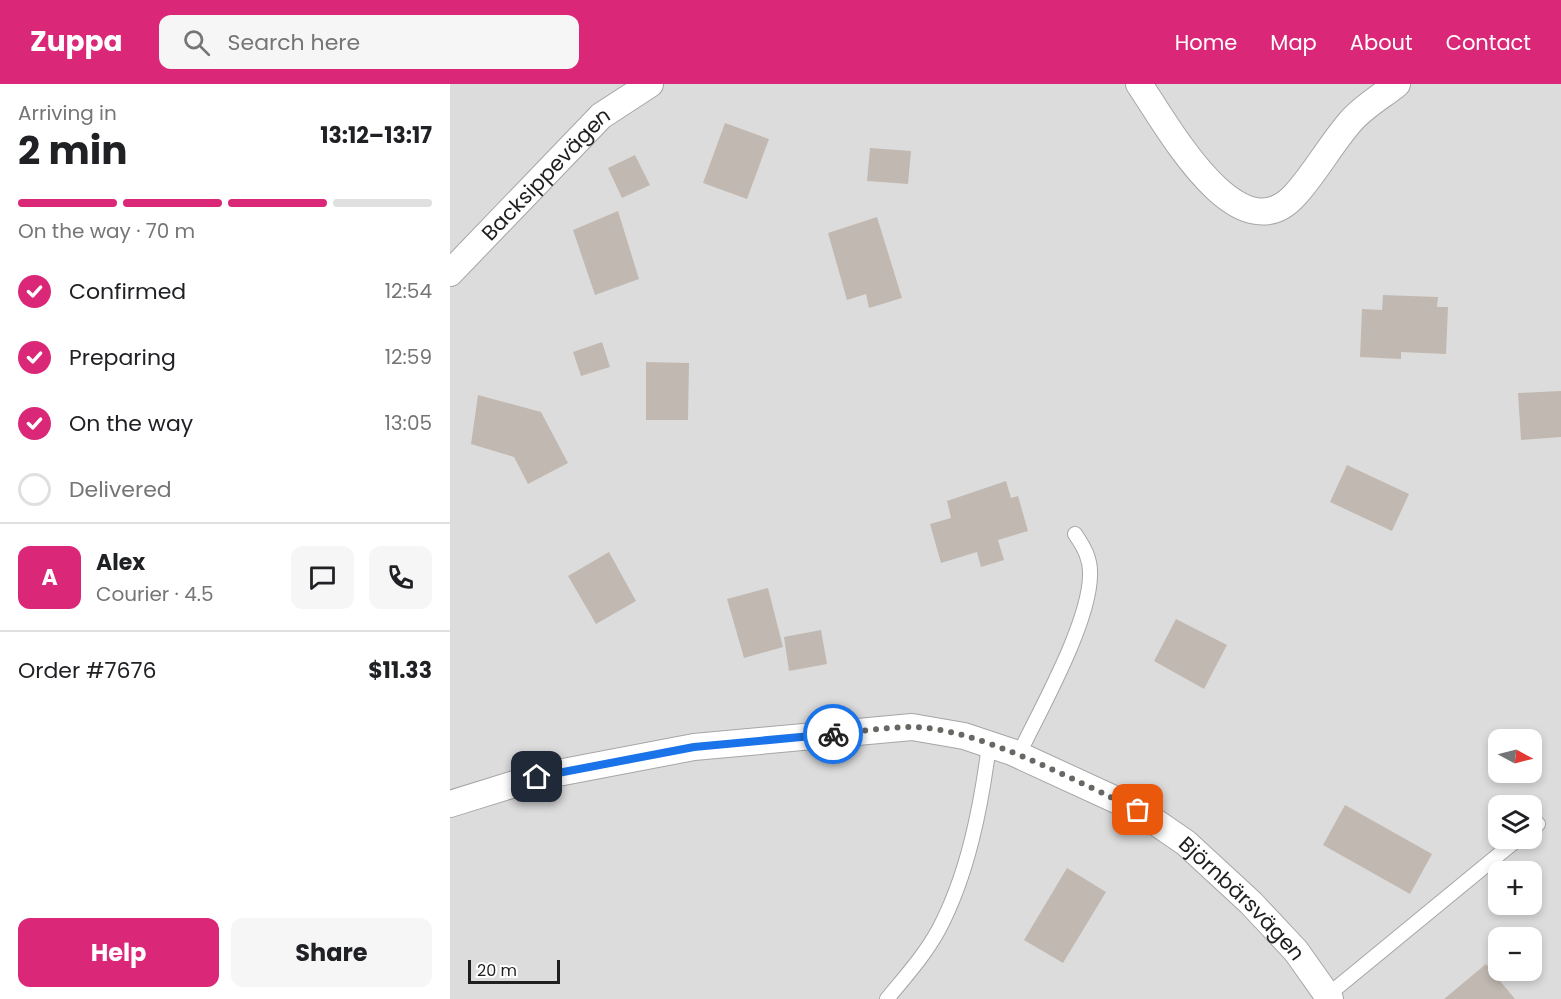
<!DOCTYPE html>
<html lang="en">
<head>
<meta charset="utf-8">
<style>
  body { margin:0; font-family:Poppins,sans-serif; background:#f6f6f6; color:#202124; height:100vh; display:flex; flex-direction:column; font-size:22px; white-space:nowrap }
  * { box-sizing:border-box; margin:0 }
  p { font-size:20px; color:#757577 }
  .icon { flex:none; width:33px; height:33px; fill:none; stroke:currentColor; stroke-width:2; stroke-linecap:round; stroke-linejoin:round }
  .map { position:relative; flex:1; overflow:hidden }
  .sheet { display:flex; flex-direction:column; background:#fff; width:450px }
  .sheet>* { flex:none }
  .needle { width:39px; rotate:97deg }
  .buttons { position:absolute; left:1038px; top:645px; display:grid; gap:12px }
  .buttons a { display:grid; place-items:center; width:54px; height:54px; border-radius:12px; background:#fff; box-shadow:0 3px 9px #0003; font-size:30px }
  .scale { position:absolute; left:18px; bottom:15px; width:92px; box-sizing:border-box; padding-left:6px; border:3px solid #1f1f1f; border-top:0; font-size:16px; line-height:21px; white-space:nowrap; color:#1f1f1f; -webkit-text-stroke:4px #fff; paint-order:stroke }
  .pin { position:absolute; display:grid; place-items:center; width:51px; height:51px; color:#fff; margin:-26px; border-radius:12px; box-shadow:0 3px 9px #0006 }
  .courier { position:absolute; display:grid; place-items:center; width:60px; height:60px; margin:-30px; border:4px solid #1a73e8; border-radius:50%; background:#fff; color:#222; box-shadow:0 2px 8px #0007 }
  .summary em { font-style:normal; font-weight:700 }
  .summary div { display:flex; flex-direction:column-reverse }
  .summary { display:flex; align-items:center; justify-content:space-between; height:102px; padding:0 18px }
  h1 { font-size:39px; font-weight:700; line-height:45px }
  .bar { display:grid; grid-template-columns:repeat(4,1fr); gap:9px 6px; align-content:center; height:72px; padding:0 18px }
  .bar i { height:8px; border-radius:4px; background:#e0e0e0 }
  .bar .current { background:#db2777 }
  .bar p { grid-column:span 4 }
  .line { display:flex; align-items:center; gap:15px; padding:0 18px; border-top:2px solid #e0e0e0 }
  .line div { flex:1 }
  .round { display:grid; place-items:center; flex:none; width:63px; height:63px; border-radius:12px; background:#f6f6f6 }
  ol { padding:0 18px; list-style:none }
  li { display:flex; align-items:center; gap:18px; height:66px }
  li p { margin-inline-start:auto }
  li .icon { padding:6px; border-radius:50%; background:#db2777; color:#fff; stroke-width:4 }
  li:last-child { color:#757577 }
  li i { width:33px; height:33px; border:3px solid #e0e0e0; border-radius:50% }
  .action { display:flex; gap:12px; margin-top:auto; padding:12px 18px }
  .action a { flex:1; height:69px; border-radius:12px; background:#db2777; color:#fff; font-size:24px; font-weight:700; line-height:69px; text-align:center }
  .action a+a { background:#f6f6f6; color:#202124 }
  header { display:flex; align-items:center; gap:36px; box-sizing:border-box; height:84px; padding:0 30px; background:#db2777; color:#fff }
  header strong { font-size:28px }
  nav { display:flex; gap:33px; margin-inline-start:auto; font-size:21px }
  .search { width:420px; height:54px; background:#f6f6f6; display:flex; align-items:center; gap:15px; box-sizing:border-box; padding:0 21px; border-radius:12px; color:#757577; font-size:22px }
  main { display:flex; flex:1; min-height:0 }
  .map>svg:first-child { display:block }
  .residential { fill:#dddcdc; fill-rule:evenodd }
  .building { fill:#c1b9b1 }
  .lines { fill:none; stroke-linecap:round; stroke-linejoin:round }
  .lane-casing { stroke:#a6a6a6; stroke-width:16 }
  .street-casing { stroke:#a6a6a6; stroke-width:28 }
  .lane { stroke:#fff; stroke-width:14 }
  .street { stroke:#fff; stroke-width:26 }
  .done { stroke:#686764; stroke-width:6; stroke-dasharray:0 10.8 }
  .route { stroke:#1a73e8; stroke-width:8 }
  .labels { text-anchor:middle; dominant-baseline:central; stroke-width:5; stroke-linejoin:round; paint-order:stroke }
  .street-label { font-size:21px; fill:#1f1f1f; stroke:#fff }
</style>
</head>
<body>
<header>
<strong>Zuppa</strong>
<div class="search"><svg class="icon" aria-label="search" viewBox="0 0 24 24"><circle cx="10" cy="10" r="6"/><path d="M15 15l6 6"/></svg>Search here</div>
<nav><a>Home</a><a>Map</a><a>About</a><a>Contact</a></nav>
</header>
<main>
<section class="sheet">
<div class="summary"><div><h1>2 min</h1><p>Arriving in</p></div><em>13:12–13:17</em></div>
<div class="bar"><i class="current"></i><i class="current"></i><i class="current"></i><i></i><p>On the way · 70 m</p></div>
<ol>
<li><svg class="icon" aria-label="check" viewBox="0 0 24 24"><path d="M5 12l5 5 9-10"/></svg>Confirmed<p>12:54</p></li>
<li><svg class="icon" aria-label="check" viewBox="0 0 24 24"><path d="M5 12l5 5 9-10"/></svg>Preparing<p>12:59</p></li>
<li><svg class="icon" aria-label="check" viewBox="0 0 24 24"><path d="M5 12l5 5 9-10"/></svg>On the way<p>13:05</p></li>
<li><i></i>Delivered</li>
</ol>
<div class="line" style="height:108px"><b class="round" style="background:#db2777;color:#fff">A</b><div><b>Alex</b><p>Courier · 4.5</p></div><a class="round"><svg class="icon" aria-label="chat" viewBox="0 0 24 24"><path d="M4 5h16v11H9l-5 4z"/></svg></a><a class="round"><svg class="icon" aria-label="phone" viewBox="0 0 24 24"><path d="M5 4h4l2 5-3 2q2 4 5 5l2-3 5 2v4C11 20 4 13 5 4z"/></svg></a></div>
<div class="line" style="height:78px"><div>Order #7676</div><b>$11.33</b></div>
<div class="action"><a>Help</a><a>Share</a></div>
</section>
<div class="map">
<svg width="1111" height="915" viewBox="0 0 1111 915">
  <rect width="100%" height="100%" fill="#f0ede5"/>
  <!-- residential -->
  <path class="residential" d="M0,0H1111V915H0ZM1048,656H1082V688H1048ZM1048,722H1082V754H1048ZM1048,788H1082V820H1048ZM1048,854H1082V886H1048Z"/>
  <!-- building -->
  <g class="building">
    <path d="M275,39L319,55L297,115L253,99Z"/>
    <path d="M420,64L461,67L458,100L417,97Z"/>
    <path d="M185,71L200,101L172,114L158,84Z"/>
    <path d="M168,127L189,195L145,211L123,146Z"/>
    <path d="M427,133L452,214L419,224L416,210L397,216L378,149Z"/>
    <path d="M933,211L988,213L987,223H998L996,270L951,268V275L910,273L912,225L932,226Z"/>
    <path d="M152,258L160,283L131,292L123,268Z"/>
    <path d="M196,278L239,279L238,336H196Z"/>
    <path d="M1111,307V353L1071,356L1068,309Z"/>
    <path d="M28,311L91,328L118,379L78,400L64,373L21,360Z"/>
    <path d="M897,381L959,410L942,447L880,418Z"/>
    <path d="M556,397L561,414L568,412L578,447L548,456L554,476L531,483L527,468L491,479L480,440L501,434L497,417Z"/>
    <path d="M159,468L186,517L146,540L118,492Z"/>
    <path d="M318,504L333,563L294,574L277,515Z"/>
    <path d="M726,535L777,561L754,605L704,577Z"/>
    <path d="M371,546L377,580L339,587L334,553Z"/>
    <path d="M895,721L982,770L960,810L873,761Z"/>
    <path d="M617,784L656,808L613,879L574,856Z"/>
    <path d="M1036,880L1065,915H994Z"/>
  </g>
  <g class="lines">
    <!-- lane casing -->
    <g class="lane-casing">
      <g id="lane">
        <path d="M568,672C590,626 639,540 640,492C641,475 634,463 625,450"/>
        <path d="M1082,745L1088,740"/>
        <path d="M878,911L1069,754"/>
        <path d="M437,915C455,893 475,871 489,845C518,790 531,723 539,661"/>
      </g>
    </g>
    <!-- street casing -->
    <g class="street-casing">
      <g id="street">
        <path d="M689,0C716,39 788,174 845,111C866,88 880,61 901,37C913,23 932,12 947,0"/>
        <path id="s1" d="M0,189L151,32L200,0"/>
        <path id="s2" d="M0,720L87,693L244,663L462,643L514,652L562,668L688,726L736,759L801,819L846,867L880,915"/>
      </g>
    </g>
    <!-- lane -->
    <use href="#lane" class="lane"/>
    <!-- street -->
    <use href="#street" class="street"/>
  </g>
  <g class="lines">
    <!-- done -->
    <path class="done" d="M383,650C409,648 436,643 461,643C527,643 627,698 688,726"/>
    <!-- route -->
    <path class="route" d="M87,693L244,663L383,650"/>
  </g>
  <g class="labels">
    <!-- street labels -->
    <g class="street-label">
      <text stroke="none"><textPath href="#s1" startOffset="138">Backsippevägen</textPath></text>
      <text stroke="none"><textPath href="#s2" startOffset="849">Björnbärsvägen</textPath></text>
    </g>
  </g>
</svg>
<div class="buttons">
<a><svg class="needle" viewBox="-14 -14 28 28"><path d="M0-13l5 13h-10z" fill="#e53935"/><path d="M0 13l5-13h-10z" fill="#757577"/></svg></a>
<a><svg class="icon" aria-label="layers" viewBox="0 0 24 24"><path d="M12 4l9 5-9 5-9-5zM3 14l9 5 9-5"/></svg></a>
<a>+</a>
<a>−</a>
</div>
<div class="scale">20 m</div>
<div class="pin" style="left:688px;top:726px;background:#ea580c"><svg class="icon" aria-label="bag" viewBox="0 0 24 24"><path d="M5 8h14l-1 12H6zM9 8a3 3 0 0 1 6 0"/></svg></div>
<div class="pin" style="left:87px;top:693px;background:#1f2937"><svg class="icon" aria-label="home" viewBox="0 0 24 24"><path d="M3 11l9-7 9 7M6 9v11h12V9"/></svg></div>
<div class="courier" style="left:383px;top:650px"><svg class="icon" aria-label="bike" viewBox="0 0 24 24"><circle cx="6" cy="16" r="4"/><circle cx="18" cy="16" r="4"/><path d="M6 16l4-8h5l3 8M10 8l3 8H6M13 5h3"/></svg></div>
</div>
</main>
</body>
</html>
